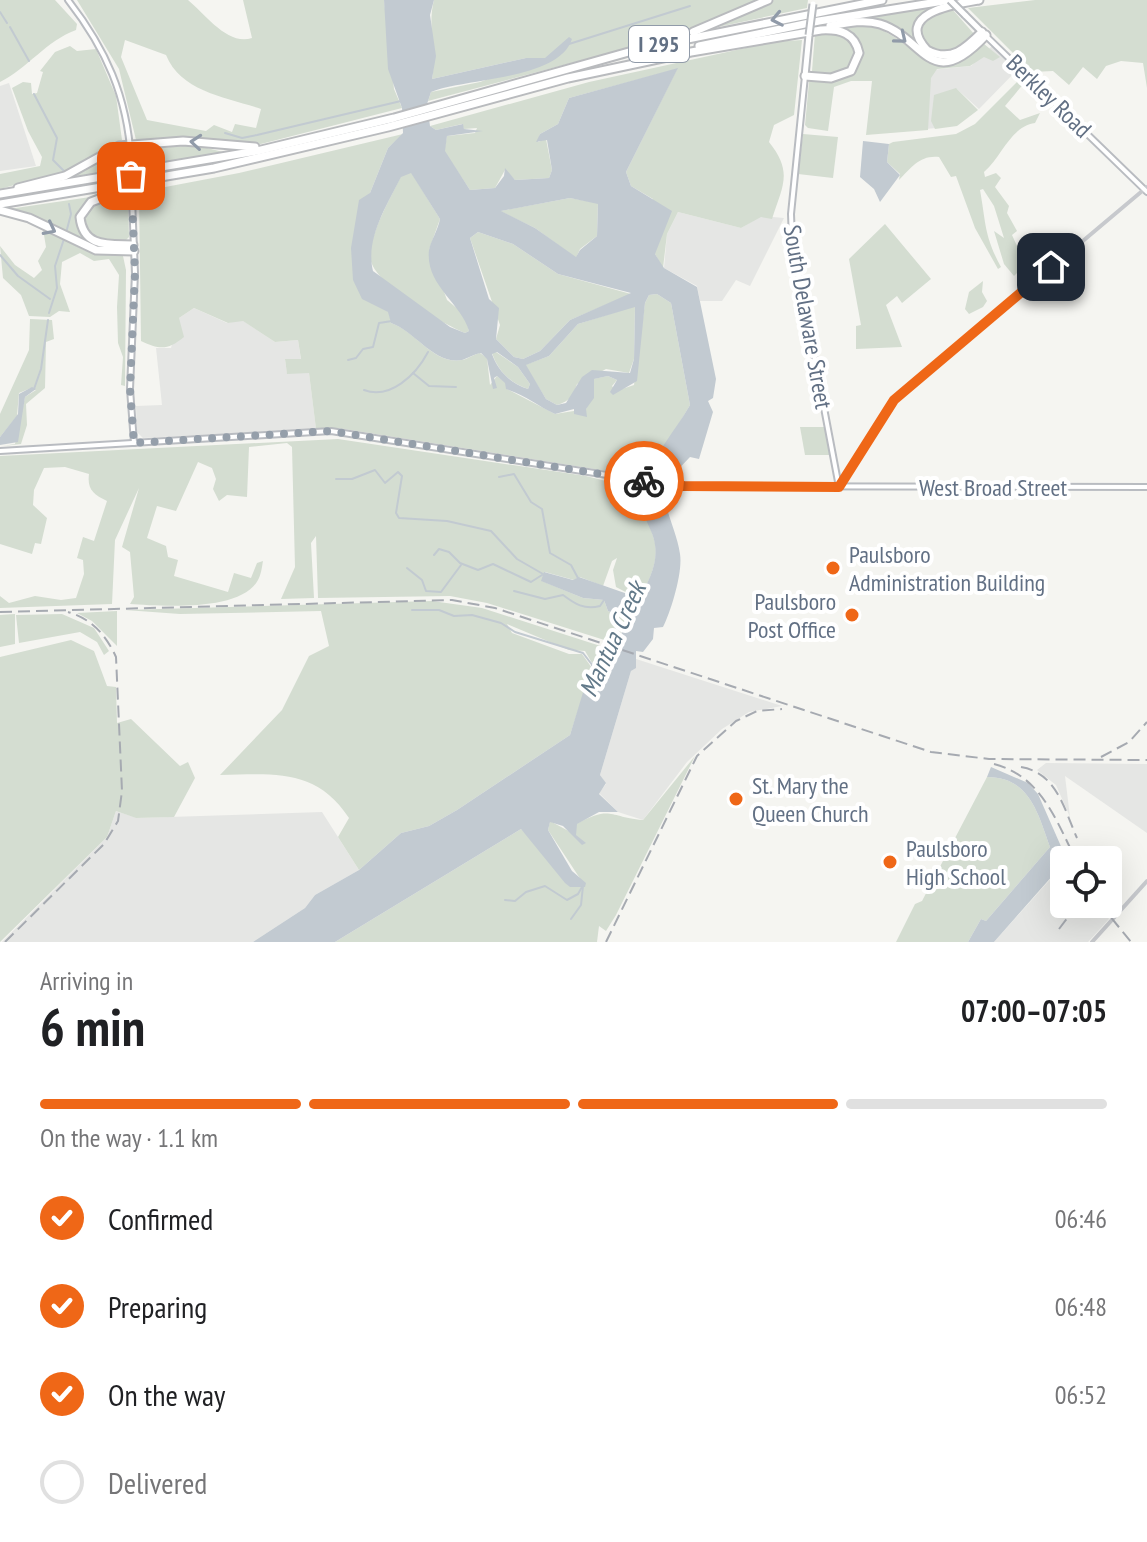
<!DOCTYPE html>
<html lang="en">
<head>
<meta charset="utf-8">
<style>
  body { margin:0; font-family:"PT Sans Narrow",sans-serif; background:#f6f6f6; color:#202124; height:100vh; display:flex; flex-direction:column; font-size:30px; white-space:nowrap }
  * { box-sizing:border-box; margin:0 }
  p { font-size:26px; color:#757577 }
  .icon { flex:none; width:44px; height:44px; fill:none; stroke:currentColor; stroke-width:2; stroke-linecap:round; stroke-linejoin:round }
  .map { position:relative; height:942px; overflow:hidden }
  .panel { display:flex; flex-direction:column; background:#fff; flex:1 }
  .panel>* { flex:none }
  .controls { position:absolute; left:1050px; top:846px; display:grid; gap:16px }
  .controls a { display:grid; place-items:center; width:72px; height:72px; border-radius:8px; background:#fff; box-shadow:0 8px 32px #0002; font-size:40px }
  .pin { position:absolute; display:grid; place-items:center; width:68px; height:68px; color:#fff; margin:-34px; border-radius:16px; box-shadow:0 4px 12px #0006 }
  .courier { position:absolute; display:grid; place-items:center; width:80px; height:80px; margin:-40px; border:6px solid #ef6717; border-radius:50%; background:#fff; color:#222; box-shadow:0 2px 10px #0007 }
  .headline em { font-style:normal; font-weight:700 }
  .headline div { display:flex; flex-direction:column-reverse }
  .headline { display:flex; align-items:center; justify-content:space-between; height:136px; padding:0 40px }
  h1 { font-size:52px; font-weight:700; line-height:60px }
  .bar { display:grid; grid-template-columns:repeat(4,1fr); gap:12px 8px; align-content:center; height:96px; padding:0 40px }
  .bar i { height:10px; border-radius:6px; background:#e0e0e0 }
  .bar .current { background:#ef6717 }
  .bar p { grid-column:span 4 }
  ol { padding:0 40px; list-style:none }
  li { display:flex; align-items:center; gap:24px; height:88px }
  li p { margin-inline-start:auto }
  li .icon { padding:8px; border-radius:50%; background:#ef6717; color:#fff; stroke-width:4 }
  li:last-child { color:#757577 }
  li i { width:44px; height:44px; border:4px solid #e0e0e0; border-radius:50% }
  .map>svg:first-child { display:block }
  .built { fill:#e5e6e4 }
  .green { fill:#d4ddd1; fill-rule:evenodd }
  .water { fill:#c2cad1; fill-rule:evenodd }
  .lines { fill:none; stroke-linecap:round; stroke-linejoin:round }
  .stream { stroke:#c2cad1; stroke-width:2 }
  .secondary-casing { stroke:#b9bcc1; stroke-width:8 }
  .primary-casing { stroke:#b9bcc0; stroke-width:9 }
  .motorway-casing { stroke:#b9bbbe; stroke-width:11 }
  .tertiary { stroke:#c7c9cd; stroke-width:4 }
  .secondary { stroke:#fff; stroke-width:4 }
  .primary { stroke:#fff; stroke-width:5 }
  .motorway { stroke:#fff; stroke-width:7 }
  .rail { stroke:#a6aab1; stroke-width:2; stroke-dasharray:12 6; stroke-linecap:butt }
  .secondary-bridge-casing { stroke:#b9bcc1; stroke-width:8; stroke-linecap:butt }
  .primary-bridge-casing { stroke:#b9bcc0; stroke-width:9; stroke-linecap:butt }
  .secondary-bridge { stroke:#fff; stroke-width:4 }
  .primary-bridge { stroke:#fff; stroke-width:5 }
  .oneway { stroke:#919ba9 }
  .done { stroke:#959faa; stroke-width:8; stroke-dasharray:0 14.4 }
  .route { stroke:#ef6717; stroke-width:10 }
  .poi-dot { fill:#ef6717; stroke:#fff; stroke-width:3 }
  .labels { text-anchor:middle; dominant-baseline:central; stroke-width:8; stroke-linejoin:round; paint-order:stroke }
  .shield { fill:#fff; stroke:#919ba9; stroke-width:2 }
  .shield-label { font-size:22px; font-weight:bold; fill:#627084 }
  .street-label { font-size:24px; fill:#627084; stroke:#fff }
  .poi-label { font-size:24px; fill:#627084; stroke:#fff; text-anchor:start }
  .water-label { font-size:26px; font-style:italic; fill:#627989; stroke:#fff }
</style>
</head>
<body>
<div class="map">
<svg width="1147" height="942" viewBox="0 0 1147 942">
  <rect width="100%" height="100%" fill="#f5f5f1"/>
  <!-- built -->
  <g class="built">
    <path d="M992,46L1018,69L979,109L957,89L949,94L936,128L926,129L931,70L971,66Z"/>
    <path d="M9,83L36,166L0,171V86Z"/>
    <path d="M678,212L741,228L761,216L784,218L750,286L736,280L722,301H700L697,286L664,268L667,234Z"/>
    <path d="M194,308L227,323L242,320L275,342L298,340L301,360H285L287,373H309L316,429L143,438L137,432L136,406L162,405L156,348H171L179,318Z"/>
    <path d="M633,658L782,706L749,712L722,729L687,762L643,820L618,812L599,793L606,784L600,775L631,671L635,668Z"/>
    <path d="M1046,763L1147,764V833L1065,776L1070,817L1056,785L1037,770Z"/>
    <path d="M116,811L137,818L322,812L359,870L315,895L305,908L253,942H2L107,837Z"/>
    <path d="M1064,873V904H1098L1109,919L1088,942H994L1055,874L1059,877Z"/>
  </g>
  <!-- green -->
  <g class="green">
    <path d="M0,0H55L77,24L76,30C46,41 28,68 0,82Z"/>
    <path d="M77,0H188C206,15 228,46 252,38L243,0H384L394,89L402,108L253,146L136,140L119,69ZM125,40L166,55C181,92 226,97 261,109L256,128L235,124L232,132L214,125L206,131L147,120L121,57Z"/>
    <path d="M434,0H763L703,28L428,101L431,92L480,82L545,58H526L432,79C437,52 427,26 434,0Z"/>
    <path d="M774,0H808L807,8L718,27Z"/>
    <path d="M1035,0H1147V88L1143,63L1121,61L1106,66L1097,79L1083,67L1069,85L1053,71L1032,72L968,8Z"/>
    <path d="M934,7C911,21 917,34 927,55L893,28L858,19Z"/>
    <path d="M952,9L975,35L950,53L929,50C919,34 919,29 931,13Z"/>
    <path d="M858,25C902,25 921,76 958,61C968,58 975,49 984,44L1000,57L993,61L984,57L970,66L937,69L931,78L928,130L866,135L872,81H851L834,87L828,131L808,128L805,125L809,82C833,76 854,83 861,53L840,28Z"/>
    <path d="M831,31L849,37L857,54L847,72C835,75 821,79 812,71L815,33Z"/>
    <path d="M802,40L794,115L774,125L769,142C793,172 783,185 772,219L761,217L741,228L678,212L667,234L663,268L655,254L653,199L631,186L626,172L677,69L569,98L558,124L540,134L538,142L546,139L552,170L549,178L515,180L505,170L495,188L470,190L444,151L447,136L475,133L477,128L464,129L462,124L436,130L430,126L589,82L773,42Z"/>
    <path d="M70,46L77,51L96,49L116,96L122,140L70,170L0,189V174L40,166L42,157L28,131L12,88L23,82L31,83L32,94L37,93L43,72L40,71L55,52Z"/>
    <path d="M1020,79L1025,82L1005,106L1020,120L1040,113L1035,123C1010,127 1003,155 984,172L985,177L996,173L1001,178L995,187L1009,206L1007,213L1017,231L1012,235L1017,246L1027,238L1034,245L1021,253L1027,263L1014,276L1004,264L994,231L1004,238L994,206L983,189L980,190C986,223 984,236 1001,267L998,269L975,228L956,176L951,177L939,157C920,155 912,167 899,180L900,174L887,162L889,144L893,142L956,134L975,124Z"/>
    <path d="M956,88L978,110L957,126L935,129L931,121L934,95Z"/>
    <path d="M403,134L388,148L370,193L353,279L363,297L389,312L391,323C416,331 433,365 462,360C468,359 474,354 480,353L487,358L490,385L497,376L506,383L507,389L555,414L586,409L593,379L608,376L617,380L612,386L616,391L634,385L645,303L649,295L657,294L671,303L690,405L667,444L650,465L617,462L613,472L338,428L316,429L309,373L287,374L285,359H301L298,340L275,342L243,321L228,323L194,308L179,318L184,337C168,350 160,350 141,341L139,192L239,173Z"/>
    <path d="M803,134L838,137L833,178L798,174Z"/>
    <path d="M195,145L223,152L197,160L155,166L156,156L138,169L137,150Z"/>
    <path d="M120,148H125L126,171L51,182Z"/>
    <path d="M411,172L440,219L429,250L447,300L465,315L469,331L465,333C441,323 365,281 370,252C374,226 390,199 401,176Z"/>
    <path d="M128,194L129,237L124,242H97L85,232C82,202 100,198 128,194Z"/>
    <path d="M97,196L85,204L79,225L94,246L9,209Z"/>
    <path d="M570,198L598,203L597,236L580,249L576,258L535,228L500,211Z"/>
    <path d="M885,224L931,279L902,303L897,296L886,305L902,347L856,349V326L861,325L849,259Z"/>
    <path d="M43,229L86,251L123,256L126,270L125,386L121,385L123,357L118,343L117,307L119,275L109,259L94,261L80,253L62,262L60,284L70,312L59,311L50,317L29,316L21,295L3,278L0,246L15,265L34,278L42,270L38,261L46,247Z"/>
    <path d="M478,232L513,244L558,274L631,294L570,320L540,351L523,359L514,357L496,339L500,325L470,238Z"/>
    <path d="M983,281L982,292L987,301L983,307L969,314L965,309L969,292Z"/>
    <path d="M635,306L634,359L629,373L606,369L577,384C573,396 570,401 557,405L546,399L525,365L549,356L578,324Z"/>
    <path d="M30,319L52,320L54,339L46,342L45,388L26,404L27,425L21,444L3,446L15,444L25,397L36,390L31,388L19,393L17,416L0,437V414L29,350Z"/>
    <path d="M496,352L518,367L530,384L528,389C510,383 498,371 492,353Z"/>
    <path d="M800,427H825L830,455H805Z"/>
    <path d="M338,439L586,476L606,481L607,492L618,493L623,485L645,487C639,510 650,521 655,543C659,562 648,583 639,599L616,587L613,570L617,558L612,561L603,586L580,577L574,580L545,572L542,581L583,598L604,600L608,611L626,619L617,644L487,603L450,596L318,598L316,536L311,543L314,598L281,599L295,567L292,447L287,443L249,447L247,497L227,495L219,501L213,489L216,479L212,468L198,462L176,511L157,506L147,538L166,546L168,557L178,560L174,576L228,592L234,573L251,578L257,563L263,561C262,567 261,575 258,580C241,612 161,606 130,604L134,597L130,552L122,547L139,488L115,540L112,604L0,608V596L9,603L35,596L61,600L76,598L84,574L83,560L77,558L83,537L94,541L107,501C93,494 87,489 89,474L65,467L44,468L34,490L33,505L47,518L41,544L35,543L32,554L0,544V456Z"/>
    <path d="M432,601L482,608L616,651L592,663L585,651L569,650L507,624L512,633L569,654H582L592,668L570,735L457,810L429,826L401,833L359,870L338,837L349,818C316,768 274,774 220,775L282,710L309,656L329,646L321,611L180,614L125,610Z"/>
    <path d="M117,611V646L92,621L77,613Z"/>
    <path d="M15,614V644L0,647V615Z"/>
    <path d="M62,614L94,628L109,651L104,655L97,642L80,632L19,643L16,615Z"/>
    <path d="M71,640L94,651L107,686L116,687L117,723L131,719L180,766L188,762L195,778L174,817L136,818L116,811L107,837L0,942V657Z"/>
    <path d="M695,756L616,915L606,931L599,926L597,942H335L521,829L581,880L548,830L550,821L576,835V824C612,805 608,817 643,820Z"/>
    <path d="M987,777C1030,777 1038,814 1050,847L986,921L981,919L968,942H896L915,904L922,901Z"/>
  </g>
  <!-- water -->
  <g class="water">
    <path d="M384,0H434L430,15L436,56L432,79L526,58H545L569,37L572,39C559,80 466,78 431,92L427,104L430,126L436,130L463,124L464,129L483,131L447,136L445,151L470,190L495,188L504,176L505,168L515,180L549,178L552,170L547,140L536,142L540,134L558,124L569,98L678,68L626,172L631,186L672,211L655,254L664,268L697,287L716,379L713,398L708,401L713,412L699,459L690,457L667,481L664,491C665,512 677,532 680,554C683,572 671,611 663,627L654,628L653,639L643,652L636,651V668L631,671L600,775L606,783L599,794L618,812H599L577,824L576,835L586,843L582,845L563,826L550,822L548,830L572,871L586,883L585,887H570L565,883L521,829L335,942H253L305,908L315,895L359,870L401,833L429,826L457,810L570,735L592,663L616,651L626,619L608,611L604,600L583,598L541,581L544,572L573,580L579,577L639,598C648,583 658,564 655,545C653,528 640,516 642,498C645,463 673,435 690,405L671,303L657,294L649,295L645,303L637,381L613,395L610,392L617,380L608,376L594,379V398L586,409L587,417L574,414V409L555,414C538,406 525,395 506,389L505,383L497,376L494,378L497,388L493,389L487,359L481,353C474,354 468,358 462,360C434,365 415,331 391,323L388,312L362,299L353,280L351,248L359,200L370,193L388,148L403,133L402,108L388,69ZM411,173L440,219C438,230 431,240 429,250C425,285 461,303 469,331L465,333L450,327L373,271C365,239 387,205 401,177ZM570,198L598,204L597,236L580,250L576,257L535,228L501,211ZM478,232L513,244L558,274L631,293L570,320L540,351L523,359L514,357L496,339L499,308L489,299L470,238ZM635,307L634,359L630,373L592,370L582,377L566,403L557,405L546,399L526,365L549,356L578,324ZM497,352L518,367L530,384L528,389C511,384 498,371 492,354Z"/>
    <path d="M863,141L889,144L887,162L900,175L880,202L874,189L860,177Z"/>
    <path d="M32,387L36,389L25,397L18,442L0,445V437L18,414L19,394Z"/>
    <path d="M991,767L1028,783L1038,794L1067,860H1064V873L1059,877L1054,874L994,942H968L981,919L986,921L1050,847C1038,814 1030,777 987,777Z"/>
  </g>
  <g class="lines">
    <!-- stream -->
    <g class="stream">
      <path d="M0,12L7,23"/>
      <path d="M10,27L29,61"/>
      <path d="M569,44L690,6"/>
      <path d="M34,94L57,138L53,160L64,171"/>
      <path d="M225,133L242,138L257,135L401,101"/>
      <path d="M66,233L71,214L69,204"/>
      <path d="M0,255L18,276L50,299"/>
      <path d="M49,313L57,288L55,266L64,239"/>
      <path d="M348,360L356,358L363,349L373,347L379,323L392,321"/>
      <path d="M413,373L429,386L456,387"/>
      <path d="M34,389L41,369L48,320"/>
      <path d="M364,390C390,400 416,375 428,352"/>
      <path d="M499,477L514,474L531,502L542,509L550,553L571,565L579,580"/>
      <path d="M336,479H352L375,470L385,483L398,472L402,476L396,513L399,518L447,521L491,531L517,559L543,574"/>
      <path d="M434,555L439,549L449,552L460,563L478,570L493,564L531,582L542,575"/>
      <path d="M407,568L422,580L426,591L441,592L461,565"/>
      <path d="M514,591L545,599L563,595C575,604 584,610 600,606L604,600"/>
      <path d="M412,610H439L454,616L472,615L501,623L515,632L583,653L593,666"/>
      <path d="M505,900L515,901L526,892L545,886L567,900L578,894L582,887"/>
      <path d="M571,919L581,905L583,886"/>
    </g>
    <!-- secondary casing -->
    <g class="secondary-casing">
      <g id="secondary">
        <path d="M68,0C106,49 127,96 131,159"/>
        <path d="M985,35L1147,192"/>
        <path d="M805,76L791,214L792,239L839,487"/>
        <path d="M132,199L135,273L130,389L134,443"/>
        <path d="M0,451L331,431L676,486L1147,487"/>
      </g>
    </g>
    <!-- primary casing -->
    <g class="primary-casing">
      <g id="primary">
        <path d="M965,15L982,32"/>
        <path d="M805,76L809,35"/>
      </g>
    </g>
    <!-- motorway casing -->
    <g class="motorway-casing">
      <g id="motorway">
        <path d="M979,0C955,4 893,13 927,50C951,63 966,48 982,32"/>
        <path d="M830,26C846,23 864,19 880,24C925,38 930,95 986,35"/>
        <path d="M693,32L768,0"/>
        <path d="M699,46L819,21L950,0"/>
        <path d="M133,186L91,202L80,217C83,248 109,244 133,245"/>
        <path d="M18,188L65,176L119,146L183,141L255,147"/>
        <path d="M0,194L257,151L394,118L643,48L882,0"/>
        <path d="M0,204L214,168L388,127L568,78L691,52L821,30C840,29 855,33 859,53L851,71L831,78L805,76"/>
        <path d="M0,210L29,218L96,250L134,251"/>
      </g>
    </g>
    <!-- tertiary -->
    <g class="tertiary">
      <path d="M839,487L894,400L1147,187"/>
      <path d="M1092,942L1147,881"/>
    </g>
    <!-- secondary -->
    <use href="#secondary" class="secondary"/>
    <!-- primary -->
    <use href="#primary" class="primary"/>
    <!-- motorway -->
    <use href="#motorway" class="motorway"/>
    <!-- rail -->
    <g class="rail">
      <path d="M0,612L452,600L495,608L931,752L989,759L1147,760"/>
      <path d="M1101,757L1129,742L1147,722"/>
      <path d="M994,764C1041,776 1056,820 1076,860"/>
      <path d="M1021,767C1057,773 1064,809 1077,838"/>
      <path d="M1100,904L1131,942"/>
      <path d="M1059,929L1078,904"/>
      <path d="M5,942L104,844L118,821L122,791L116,657C106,635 92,619 68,612"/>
      <path d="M606,942L697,756L736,721L757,711L782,709"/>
    </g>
    <!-- secondary-bridge casing -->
    <g class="secondary-bridge-casing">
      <path id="secondary-bridge" d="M131,159L132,199"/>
    </g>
    <!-- primary-bridge casing -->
    <g class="primary-bridge-casing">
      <g id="primary-bridge">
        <path d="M950,0L965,15"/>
        <path d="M809,35L813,4"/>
      </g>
    </g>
    <!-- secondary-bridge -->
    <use href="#secondary-bridge" class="secondary-bridge"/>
    <!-- primary-bridge -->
    <use href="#primary-bridge" class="primary-bridge"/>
  </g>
  <!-- one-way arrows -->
  <defs><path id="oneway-chevron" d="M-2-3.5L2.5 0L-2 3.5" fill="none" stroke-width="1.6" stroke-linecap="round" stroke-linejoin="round" transform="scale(2)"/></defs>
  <g class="oneway">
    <use href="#oneway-chevron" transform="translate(777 19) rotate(169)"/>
    <use href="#oneway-chevron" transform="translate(901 38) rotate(39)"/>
    <use href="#oneway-chevron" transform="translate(196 142) rotate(-175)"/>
    <use href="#oneway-chevron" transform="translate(50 229) rotate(27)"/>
  </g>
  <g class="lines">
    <!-- done -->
    <path class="done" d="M131,176L135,273L130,389L134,443L331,431L644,481"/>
    <!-- route -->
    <path class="route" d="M644,481L684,486L839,487L894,400L1051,267"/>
  </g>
  <!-- markers -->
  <g class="poi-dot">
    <circle cx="833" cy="568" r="8"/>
    <circle cx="852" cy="615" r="8"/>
    <circle cx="736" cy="799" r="8"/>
    <circle cx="890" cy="862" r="8"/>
  </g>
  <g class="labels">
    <!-- shield labels -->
    <rect class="shield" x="629" y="26" width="60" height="36" rx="6"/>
    <g class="shield-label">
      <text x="659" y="44">I 295</text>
    </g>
    <!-- street labels -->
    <g class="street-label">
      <text transform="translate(1049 96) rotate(44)">Berkley Road</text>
      <text transform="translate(808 317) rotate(80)">South Delaware Street</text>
      <text x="993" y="487">West Broad Street</text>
    </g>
    <!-- poi labels -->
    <g class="poi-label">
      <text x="849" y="554">Paulsboro<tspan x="849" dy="28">Administration Building</tspan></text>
      <text x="836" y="601" text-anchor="end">Paulsboro<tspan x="836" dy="28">Post Office</tspan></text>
      <text x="752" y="785">St. Mary the<tspan x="752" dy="28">Queen Church</tspan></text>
      <text x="906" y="848">Paulsboro<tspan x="906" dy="28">High School</tspan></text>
    </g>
    <!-- water labels -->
    <g class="water-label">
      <text transform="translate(612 639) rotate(-65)">Mantua Creek</text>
    </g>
  </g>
</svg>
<div class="controls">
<a><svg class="icon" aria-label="locate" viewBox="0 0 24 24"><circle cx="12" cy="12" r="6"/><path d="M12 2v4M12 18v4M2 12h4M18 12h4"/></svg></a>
</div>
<div class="pin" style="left:131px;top:176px;background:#ea580c"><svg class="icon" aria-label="bag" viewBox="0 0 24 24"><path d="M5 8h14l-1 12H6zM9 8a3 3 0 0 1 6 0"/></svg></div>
<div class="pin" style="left:1051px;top:267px;background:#1f2937"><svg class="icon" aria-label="home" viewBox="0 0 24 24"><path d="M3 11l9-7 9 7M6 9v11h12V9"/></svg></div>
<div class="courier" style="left:644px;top:481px"><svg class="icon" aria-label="bike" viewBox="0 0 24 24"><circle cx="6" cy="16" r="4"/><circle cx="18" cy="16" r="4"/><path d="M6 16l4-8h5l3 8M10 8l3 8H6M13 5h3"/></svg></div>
</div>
<section class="panel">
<div class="headline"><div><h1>6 min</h1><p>Arriving in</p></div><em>07:00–07:05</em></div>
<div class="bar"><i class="current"></i><i class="current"></i><i class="current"></i><i></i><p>On the way · 1.1 km</p></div>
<ol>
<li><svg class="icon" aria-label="check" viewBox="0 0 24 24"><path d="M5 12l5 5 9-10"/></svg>Confirmed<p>06:46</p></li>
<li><svg class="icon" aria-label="check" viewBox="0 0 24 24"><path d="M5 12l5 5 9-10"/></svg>Preparing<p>06:48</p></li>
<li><svg class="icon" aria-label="check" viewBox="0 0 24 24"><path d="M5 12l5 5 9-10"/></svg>On the way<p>06:52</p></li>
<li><i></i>Delivered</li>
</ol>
</section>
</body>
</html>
